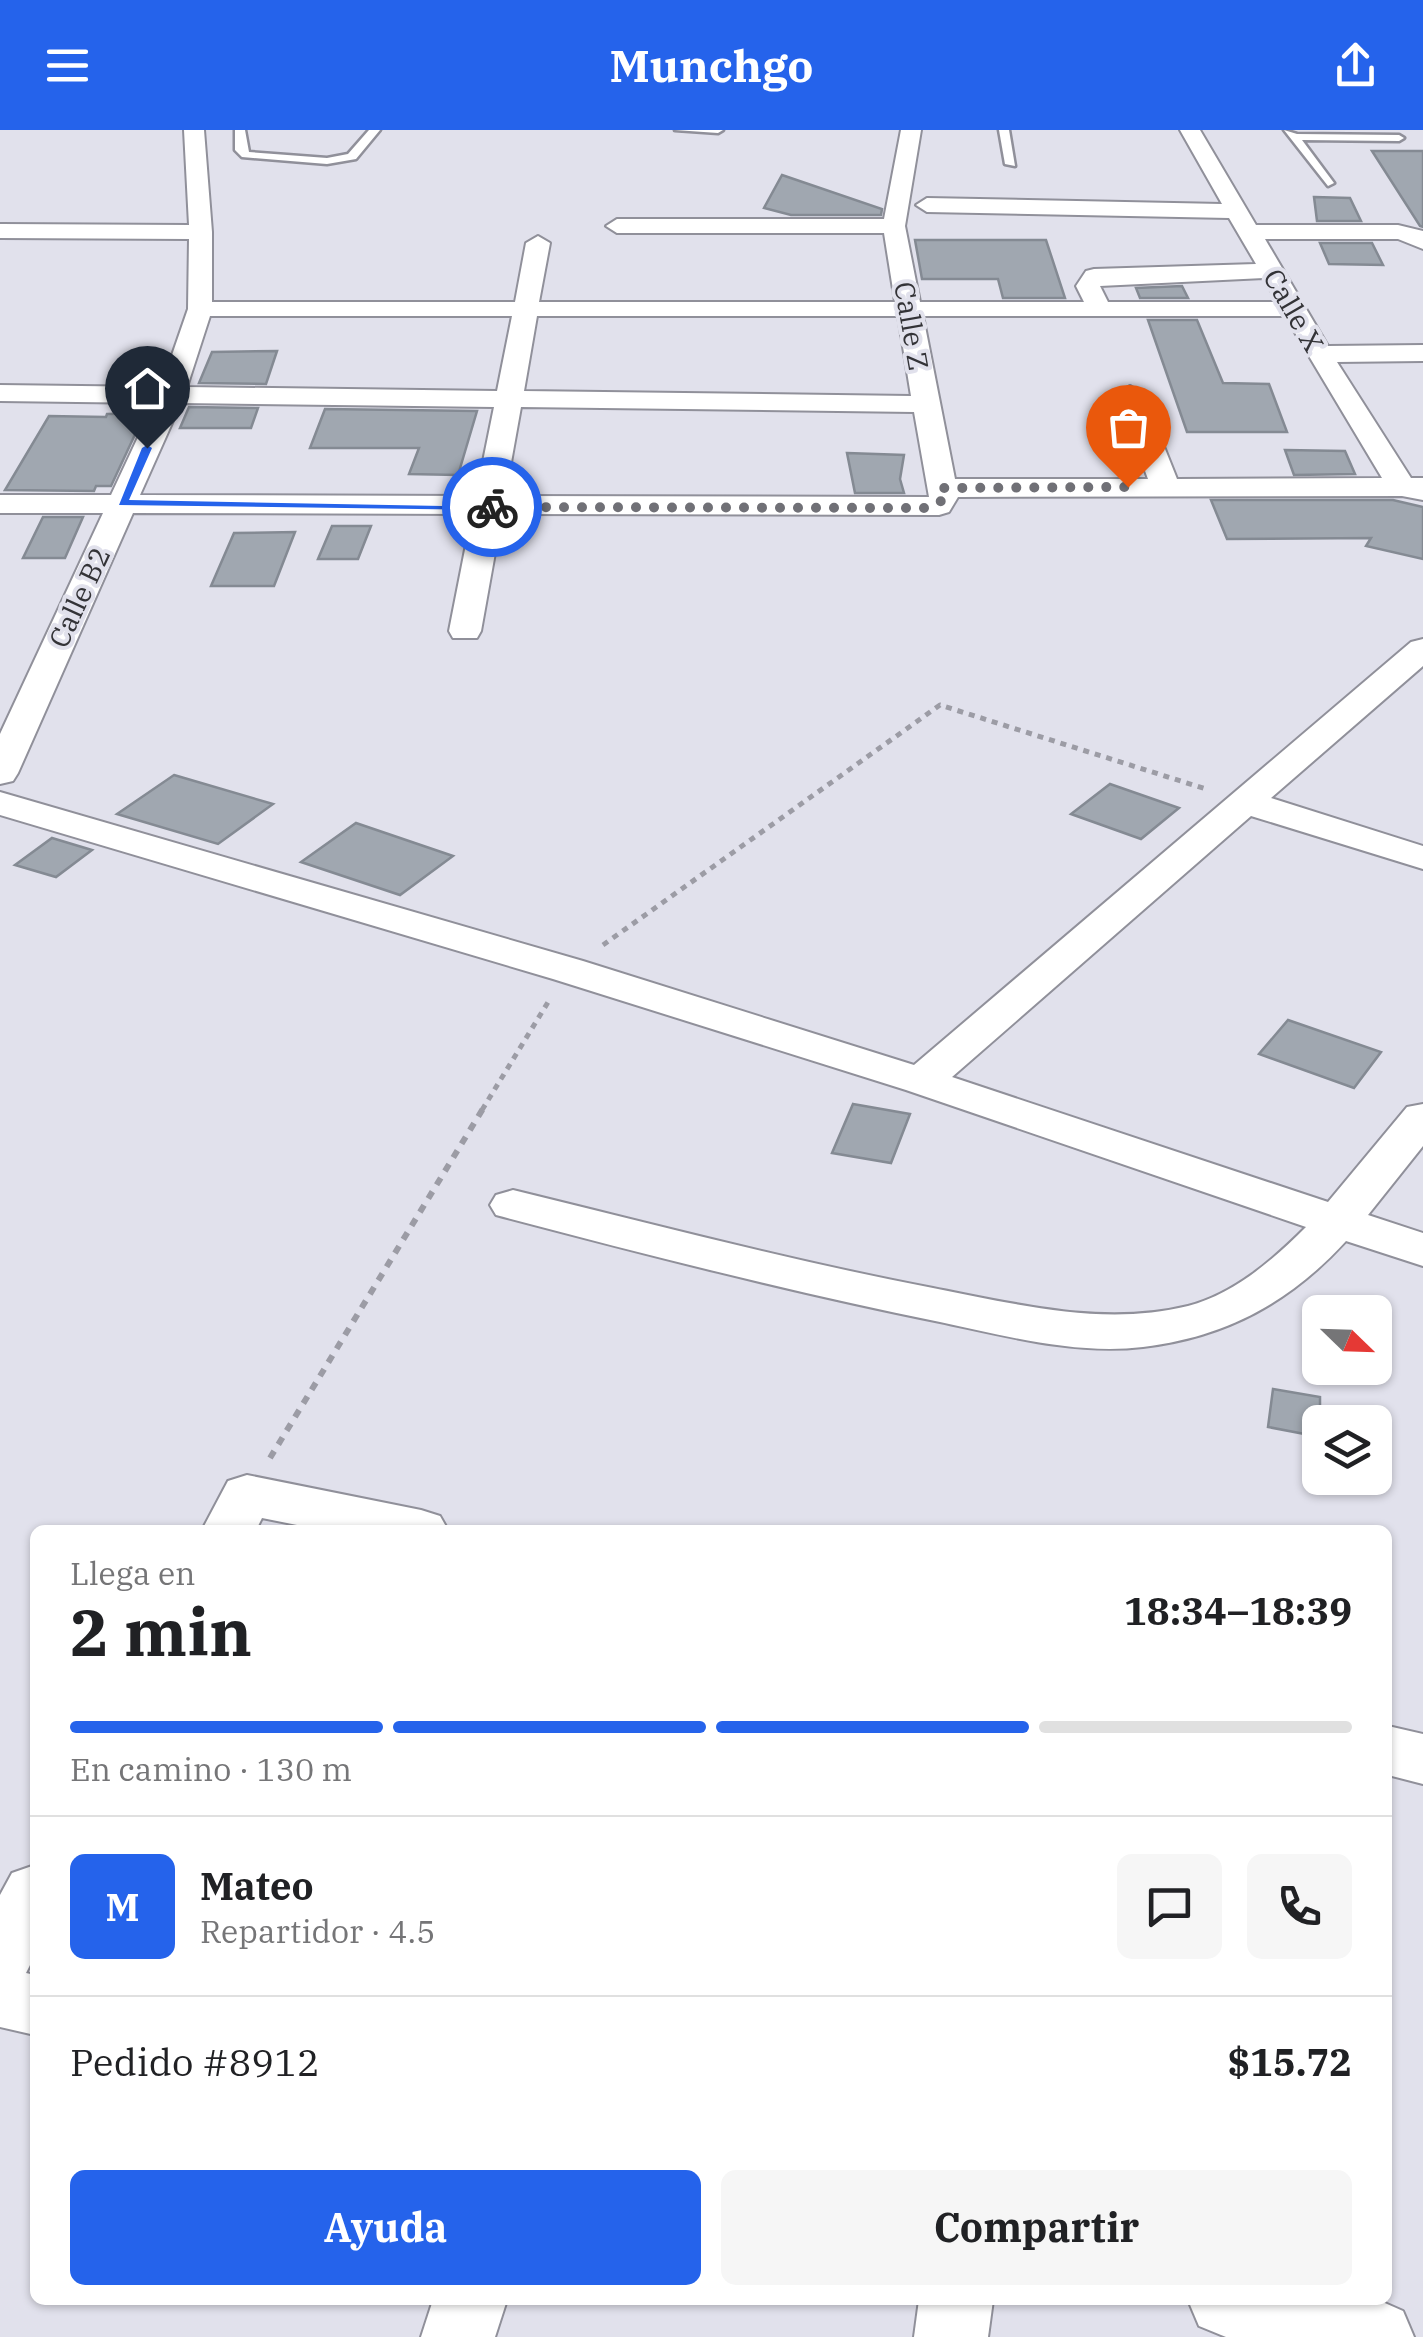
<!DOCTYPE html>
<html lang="es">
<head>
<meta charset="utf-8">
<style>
  body { margin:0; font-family:"IBM Plex Serif",serif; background:#f6f6f6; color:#202124; height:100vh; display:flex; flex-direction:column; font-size:38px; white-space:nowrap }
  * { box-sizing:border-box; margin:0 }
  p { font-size:32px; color:#757577 }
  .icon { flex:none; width:55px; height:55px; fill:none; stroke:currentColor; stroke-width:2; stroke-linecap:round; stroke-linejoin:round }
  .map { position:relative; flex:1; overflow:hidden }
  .side { position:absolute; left:30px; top:1395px; width:1362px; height:780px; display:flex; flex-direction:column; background:#fff; border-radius:15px; box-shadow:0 2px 8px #0004 }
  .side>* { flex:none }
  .needle { width:65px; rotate:113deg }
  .buttons { position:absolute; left:1302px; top:1165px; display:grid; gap:20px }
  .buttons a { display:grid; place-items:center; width:90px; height:90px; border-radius:15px; background:#fff; box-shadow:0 2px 8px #0004; font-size:50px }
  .pin { position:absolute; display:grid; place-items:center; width:85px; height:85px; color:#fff; margin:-102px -42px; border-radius:50% 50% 50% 0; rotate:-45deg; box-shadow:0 0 10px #0007 }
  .pin .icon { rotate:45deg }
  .courier { position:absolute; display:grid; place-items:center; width:100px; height:100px; margin:-50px; border:8px solid #2563eb; border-radius:50%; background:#fff; color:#222; box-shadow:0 2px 12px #0007 }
  .head em { font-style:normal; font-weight:700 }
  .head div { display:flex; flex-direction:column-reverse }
  .head { display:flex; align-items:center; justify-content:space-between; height:170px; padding:0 40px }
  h1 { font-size:65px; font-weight:700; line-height:75px }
  .bar { display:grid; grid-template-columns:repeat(4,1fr); gap:15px 10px; align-content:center; height:120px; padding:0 40px }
  .bar i { height:12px; border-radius:8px; background:#e0e0e0 }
  .bar .on { background:#2563eb }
  .bar p { grid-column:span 4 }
  .line { display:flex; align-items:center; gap:25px; padding:0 40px; border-top:2px solid #e0e0e0 }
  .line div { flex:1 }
  .round { display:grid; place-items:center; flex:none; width:105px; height:105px; border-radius:15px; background:#f6f6f6 }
  .button { display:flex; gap:20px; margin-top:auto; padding:20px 40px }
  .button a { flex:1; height:115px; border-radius:15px; background:#2563eb; color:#fff; font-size:40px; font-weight:700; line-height:115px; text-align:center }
  .button a+a { background:#f6f6f6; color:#202124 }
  header { display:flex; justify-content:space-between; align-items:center; height:130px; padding:0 40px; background:#2563eb; color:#fff; font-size:45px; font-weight:700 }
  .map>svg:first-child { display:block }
  .building { fill:#a0a7b0; stroke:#848a93; stroke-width:2.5 }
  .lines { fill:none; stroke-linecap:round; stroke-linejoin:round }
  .service-casing { stroke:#90909a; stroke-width:5 }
  .minor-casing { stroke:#90909a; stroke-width:4 }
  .path-far1 { stroke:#9c9ca5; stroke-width:5; stroke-dasharray:6 6; stroke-linecap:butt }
  .path { stroke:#9c9ca5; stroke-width:6; stroke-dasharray:8 8; stroke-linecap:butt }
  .service { fill:#fff; fill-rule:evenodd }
  .minor { fill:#fff; fill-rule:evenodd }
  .route { fill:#2563eb }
  .done { stroke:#707076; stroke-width:10; stroke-dasharray:0 18 }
  .labels { text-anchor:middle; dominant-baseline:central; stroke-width:8; stroke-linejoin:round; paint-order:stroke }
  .far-street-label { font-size:28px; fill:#333337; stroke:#e1e1ec }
</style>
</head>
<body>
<header><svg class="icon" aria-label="menu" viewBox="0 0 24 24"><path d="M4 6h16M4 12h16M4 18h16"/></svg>Munchgo<svg class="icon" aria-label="share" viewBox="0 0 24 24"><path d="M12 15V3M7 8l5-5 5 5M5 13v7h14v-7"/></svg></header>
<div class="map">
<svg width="1423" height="2207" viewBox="0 0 1423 2207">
  <rect width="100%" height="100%" fill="#e1e1ec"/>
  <!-- building -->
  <g class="building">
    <path d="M1372,21H1423V97L1420,96Z"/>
    <path d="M782,45L882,79L881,85H791L764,78Z"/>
    <path d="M1314,67L1350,68L1361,91H1317Z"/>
    <path d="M915,110H1046L1065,168H1003L998,149H922Z"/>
    <path d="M1320,113H1372L1383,135L1329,134Z"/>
    <path d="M1182,156L1188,168H1140L1136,158Z"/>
    <path d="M1148,190H1197L1223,253L1269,254L1287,302H1187Z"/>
    <path d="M277,221L266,254L199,253L212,222Z"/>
    <path d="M189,277L258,278L251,298H180Z"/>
    <path d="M325,279L477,281L458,345L409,344L419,318H310Z"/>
    <path d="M145,283L111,356H96L94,361L5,360L49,286L106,287L107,284Z"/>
    <path d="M1285,320L1345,321L1355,344L1294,345Z"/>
    <path d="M847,323L904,325L900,349L904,363H855Z"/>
    <path d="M1211,370H1393L1423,377V429L1366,416L1371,408L1227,409Z"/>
    <path d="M43,387H83L65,428H23Z"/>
    <path d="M332,396H371L358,429H318Z"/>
    <path d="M295,402L274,456H211L234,403Z"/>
    <path d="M174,645L273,674L218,714L117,684Z"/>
    <path d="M1110,654L1179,678L1141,709L1071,684Z"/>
    <path d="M356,693L453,726L400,765L301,732Z"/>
    <path d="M52,708L92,720L56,747L15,735Z"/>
    <path d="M1288,890L1381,922L1354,958L1259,924Z"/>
    <path d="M853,974L910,984L891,1033L832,1023Z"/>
    <path d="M1273,1259L1320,1267V1307L1268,1297Z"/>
  </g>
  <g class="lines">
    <!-- service casing -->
    <g class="service-casing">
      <g id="service">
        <path d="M235,0H245L249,22L327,28L348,24L369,0H380L356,29L327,34L242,27L235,20Z"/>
        <path d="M675,0H723L718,3Z"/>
        <path d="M999,0H1009L1015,36L1005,34Z"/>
        <path d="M1284,0L1297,4L1399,5L1404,8L1399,11L1302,10L1334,53L1328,56Z"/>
      </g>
    </g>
    <!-- minor casing -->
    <g class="minor-casing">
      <g id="minor">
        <path d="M184,0H204L212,102V172H515L526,113L538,106L550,113L539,172H895L884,103H617L606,96L617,89H884L901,0H921L905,96L920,172H1084L1076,156L1086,141L1094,139L1256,134L1229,88L927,82L916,75L927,68L1222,74L1180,0H1200L1256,95H1398L1423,101V119L1398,109H1265L1328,216L1423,215V231L1337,232L1411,348H1423V370L1402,366L958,367L949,382L939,385L502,384L481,501L477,508H453L449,501L472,384L133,383L18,643L13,651L0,654V604L103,383H0V365H111L154,273L0,271V255L161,257L188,179L189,109L0,108V94L189,95ZM1264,148L1277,172H1108L1100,156ZM210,186H512L497,261L187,257ZM537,186H898L911,266L524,261ZM923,186H1285L1382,348L1177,349L1143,264L1130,256L1117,264L1148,349H955ZM181,273L494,277L476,366L140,365ZM521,277L914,282L929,367L505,366Z"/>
        <path d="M1423,509V536L1271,668L1423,716V739L1251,686L952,947L1328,1072L1407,977L1423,974V1016L1368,1085L1423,1103V1136L1346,1111C1290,1172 1227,1207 1143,1217C1076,1225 1006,1206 940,1192C791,1162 644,1124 496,1085L490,1075L496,1065L513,1060C653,1094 792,1131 933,1158C1016,1174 1103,1197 1188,1176C1234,1164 1273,1130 1306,1097L906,960L553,849L0,685V662L583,831L914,935L1411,512Z"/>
        <path d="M247,1345L421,1380L440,1386L448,1400H322L262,1388L256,1400H202L228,1351Z"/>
        <path d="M1388,1596L1423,1604V1654L1388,1645Z"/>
        <path d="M35,1735V1825L26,1843L35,1845V1905L0,1897V1765L12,1743Z"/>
        <path d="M433,2170H507L495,2207H421Z"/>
        <path d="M919,2170H993L988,2207H914Z"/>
        <path d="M1188,2170H1378L1403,2181L1414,2207H1226L1199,2196Z"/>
      </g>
    </g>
    <!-- path-far1 -->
    <g class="path-far1">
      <path d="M603,815L940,575L1206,659"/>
      <path d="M482,980L550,869"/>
    </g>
    <!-- path -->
    <path class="path" d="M270,1328L484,977"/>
    <!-- service -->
    <use href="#service" class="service"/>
    <!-- minor -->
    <use href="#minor" class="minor"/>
  </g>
  <!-- route -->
  <path class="route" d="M147,315L152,318L129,370L497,377L492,380L119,375L142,318Z"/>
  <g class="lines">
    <!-- done -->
    <path class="done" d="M492,377L924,378L944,370L942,358L1128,357"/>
  </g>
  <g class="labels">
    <!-- far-street labels -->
    <g class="far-street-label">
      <text transform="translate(1294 180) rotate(60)">Calle X</text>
      <text transform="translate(912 196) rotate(80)">Calle Z</text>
      <text transform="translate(79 467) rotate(-65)">Calle B2</text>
    </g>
  </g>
</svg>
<div class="buttons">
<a><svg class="needle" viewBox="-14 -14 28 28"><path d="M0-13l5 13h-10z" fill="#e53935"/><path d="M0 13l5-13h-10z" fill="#757577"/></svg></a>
<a><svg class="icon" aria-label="layers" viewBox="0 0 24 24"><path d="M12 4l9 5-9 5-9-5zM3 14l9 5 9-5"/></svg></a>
</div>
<div class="pin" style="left:1128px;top:357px;background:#ea580c"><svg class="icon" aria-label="bag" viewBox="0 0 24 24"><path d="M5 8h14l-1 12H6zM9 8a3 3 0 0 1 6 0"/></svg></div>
<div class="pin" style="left:147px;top:318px;background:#1f2937"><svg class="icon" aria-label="home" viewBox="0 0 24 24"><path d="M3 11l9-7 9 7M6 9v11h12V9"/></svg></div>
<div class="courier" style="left:492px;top:377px"><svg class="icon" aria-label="bike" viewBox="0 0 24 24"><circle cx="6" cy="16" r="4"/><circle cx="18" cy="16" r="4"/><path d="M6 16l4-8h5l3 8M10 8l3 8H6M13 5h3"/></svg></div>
<section class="side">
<div class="head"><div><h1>2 min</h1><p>Llega en</p></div><em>18:34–18:39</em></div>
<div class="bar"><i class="on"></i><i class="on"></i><i class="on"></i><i></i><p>En camino · 130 m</p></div>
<div class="line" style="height:180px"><b class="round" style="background:#2563eb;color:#fff">M</b><div><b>Mateo</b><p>Repartidor · 4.5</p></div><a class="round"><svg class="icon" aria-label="chat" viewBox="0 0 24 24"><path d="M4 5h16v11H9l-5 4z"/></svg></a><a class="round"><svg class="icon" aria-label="phone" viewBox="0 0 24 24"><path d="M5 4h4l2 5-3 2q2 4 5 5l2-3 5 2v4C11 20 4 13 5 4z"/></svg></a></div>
<div class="line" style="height:130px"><div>Pedido #8912</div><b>$15.72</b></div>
<div class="button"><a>Ayuda</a><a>Compartir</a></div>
</section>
</div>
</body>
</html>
